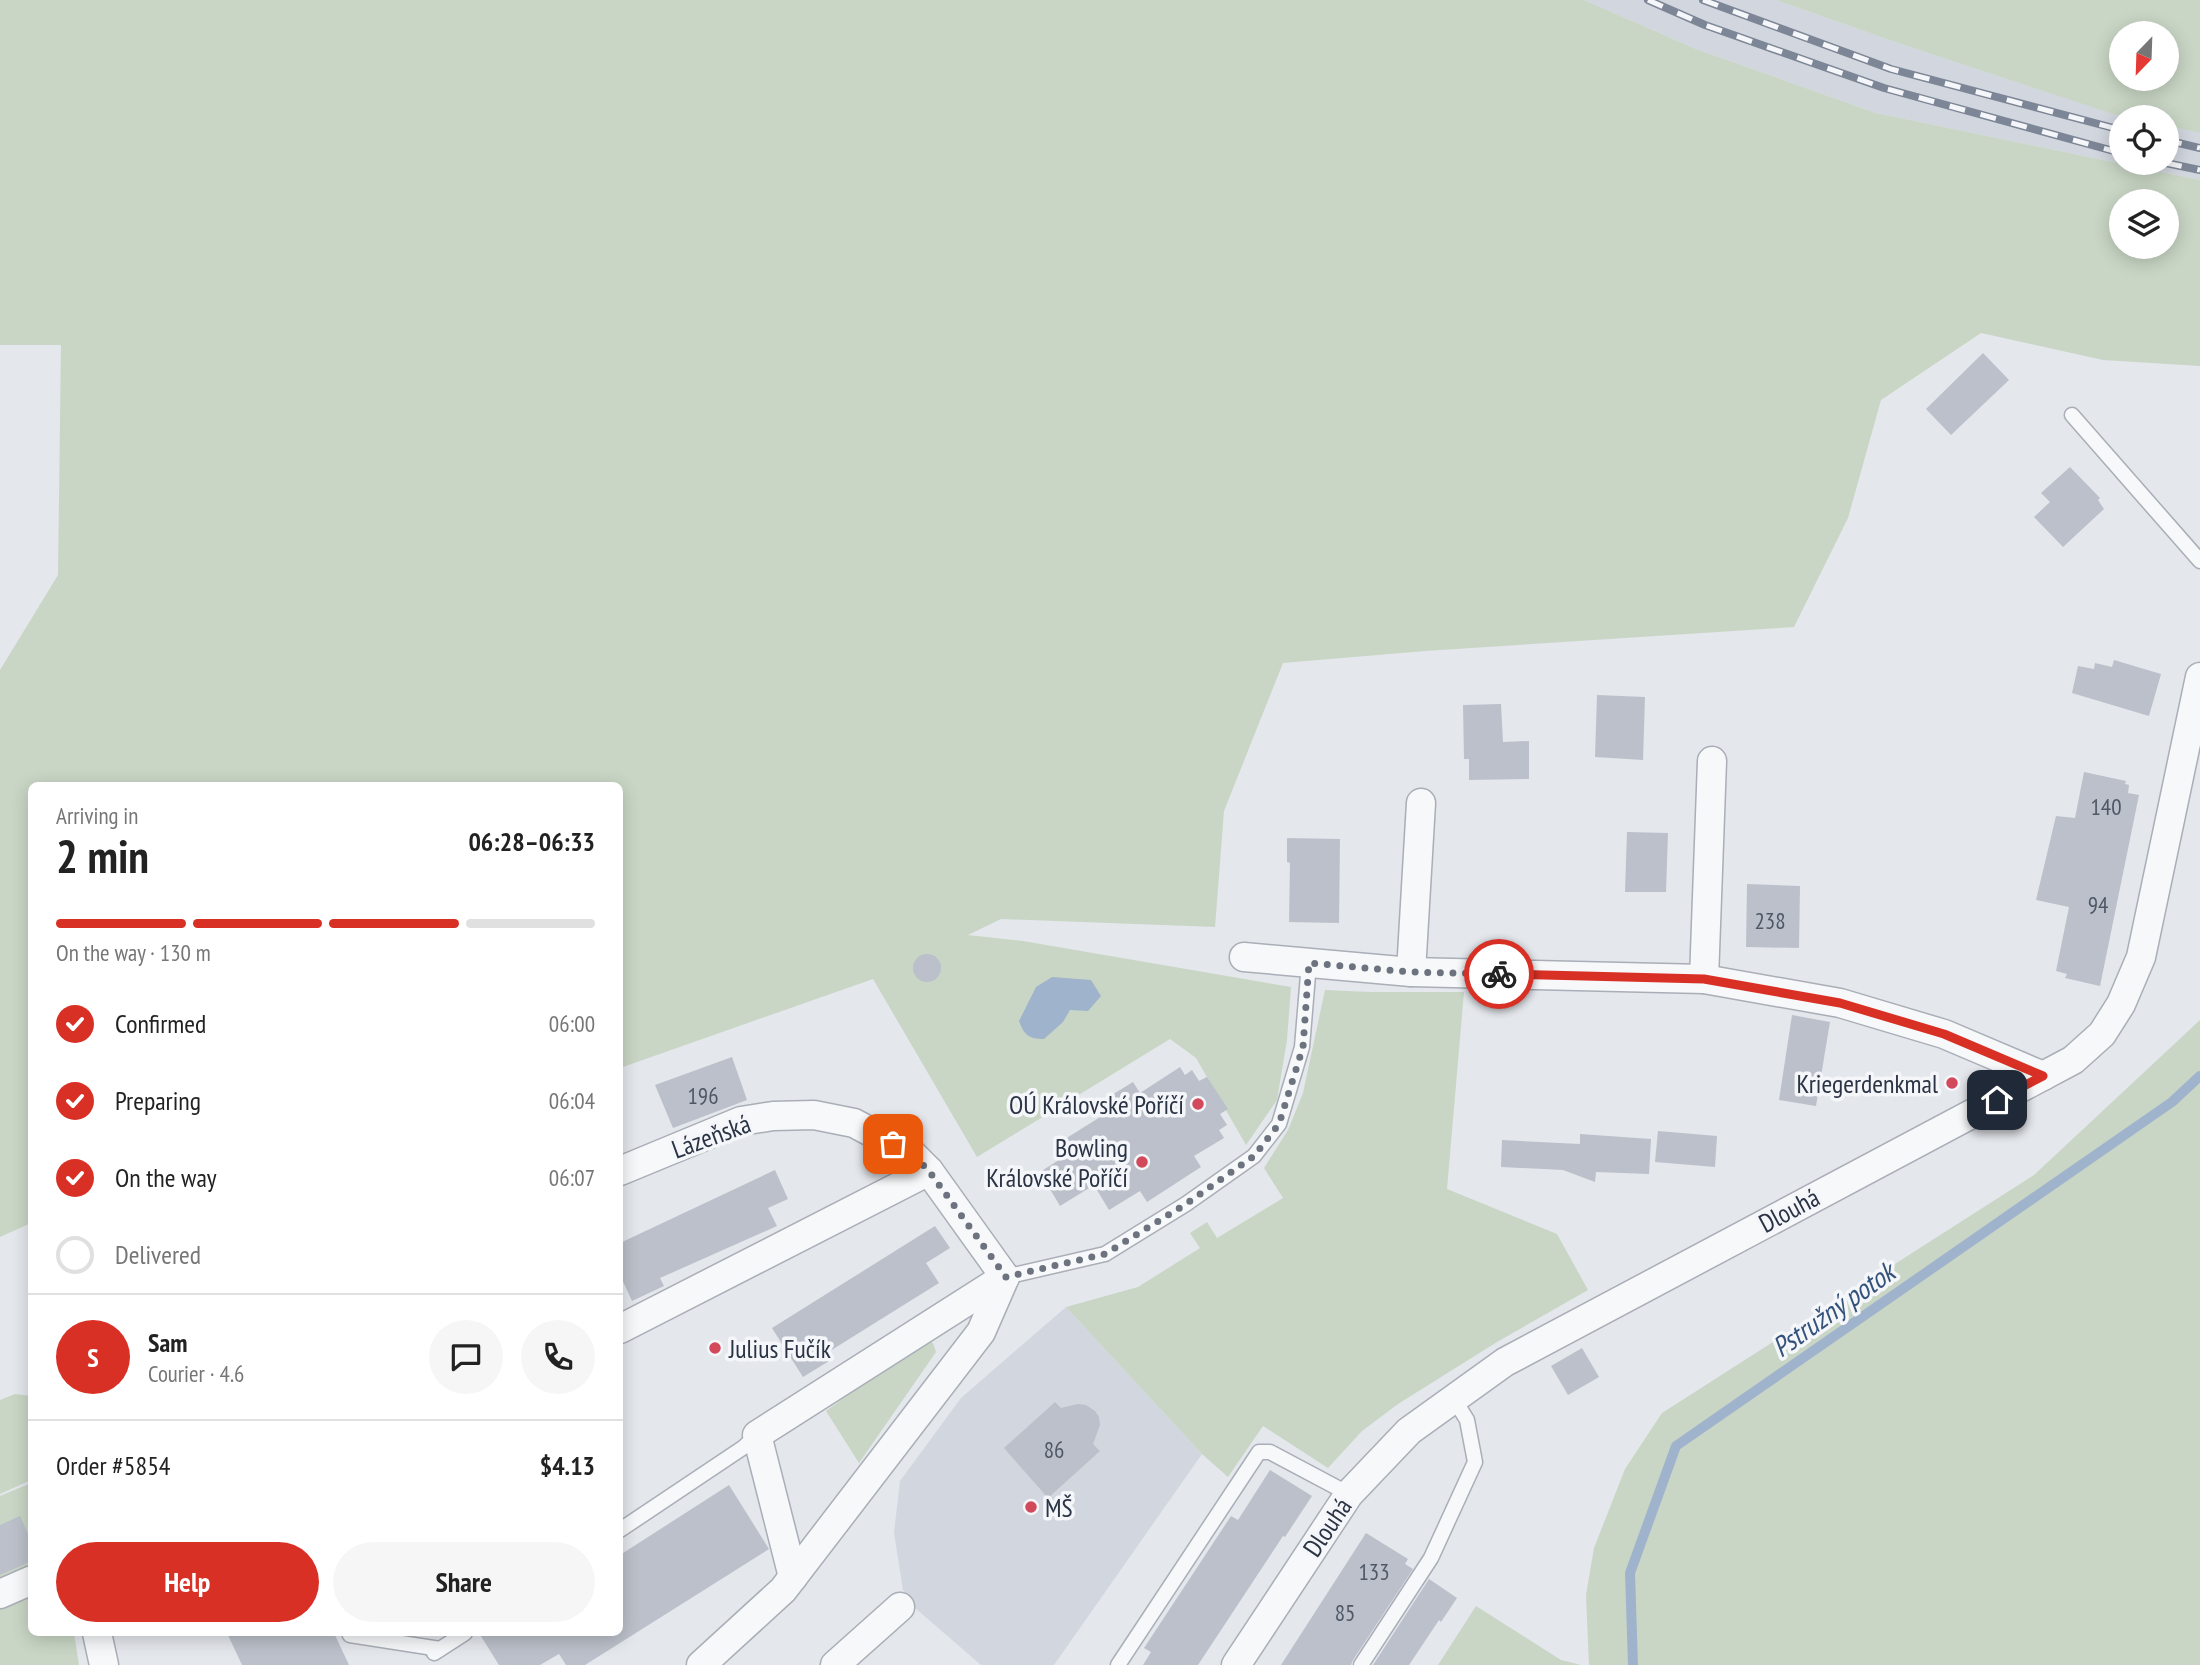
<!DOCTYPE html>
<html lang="en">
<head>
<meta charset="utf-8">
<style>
  body { margin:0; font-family:"PT Sans Narrow",sans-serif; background:#f6f6f6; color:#222; height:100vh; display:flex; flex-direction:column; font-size:26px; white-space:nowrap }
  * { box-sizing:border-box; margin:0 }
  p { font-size:23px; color:#767676 }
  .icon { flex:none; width:38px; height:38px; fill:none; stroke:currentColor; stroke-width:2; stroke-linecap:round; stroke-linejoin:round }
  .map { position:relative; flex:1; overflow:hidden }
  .sheet { position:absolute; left:28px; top:782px; width:595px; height:854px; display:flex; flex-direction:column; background:#fff; border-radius:10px; box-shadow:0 4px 18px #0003 }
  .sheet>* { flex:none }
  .needle { width:46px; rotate:203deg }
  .tools { position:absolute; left:2109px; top:21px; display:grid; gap:14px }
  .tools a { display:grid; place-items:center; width:70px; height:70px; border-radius:50%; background:#fff; box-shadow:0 4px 18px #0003; font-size:35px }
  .pin { position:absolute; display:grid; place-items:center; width:60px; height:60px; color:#fff; margin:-30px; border-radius:14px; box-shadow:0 4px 10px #0006 }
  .courier { position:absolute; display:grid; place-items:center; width:70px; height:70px; margin:-35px; border:5px solid #d93025; border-radius:50%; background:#fff; color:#222; box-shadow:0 2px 9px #0007 }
  .head em { font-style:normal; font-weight:600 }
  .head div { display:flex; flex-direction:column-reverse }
  .head { display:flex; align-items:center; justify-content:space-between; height:119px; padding:0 28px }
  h1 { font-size:46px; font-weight:600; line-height:52px }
  .bar { display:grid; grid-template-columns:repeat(4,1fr); gap:10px 7px; align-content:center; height:84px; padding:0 28px }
  .bar i { height:9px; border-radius:5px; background:#e0e0e0 }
  .bar .selected { background:#d93025 }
  .bar p { grid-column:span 4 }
  .line { display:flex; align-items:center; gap:18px; padding:0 28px; border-top:2px solid #e0e0e0 }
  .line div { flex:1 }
  .round { display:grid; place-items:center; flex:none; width:74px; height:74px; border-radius:37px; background:#f6f6f6 }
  ol { padding:0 28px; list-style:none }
  li { display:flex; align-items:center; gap:21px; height:77px }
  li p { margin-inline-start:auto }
  li .icon { padding:7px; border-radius:50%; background:#d93025; color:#fff; stroke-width:4 }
  li:last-child { color:#767676 }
  li i { width:38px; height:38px; border:4px solid #e0e0e0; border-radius:50% }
  .button { display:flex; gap:14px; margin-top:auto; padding:14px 28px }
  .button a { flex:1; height:80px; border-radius:42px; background:#d93025; color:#fff; font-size:28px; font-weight:600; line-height:80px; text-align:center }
  .button a+a { background:#f6f6f6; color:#222 }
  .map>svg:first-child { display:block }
  .built { fill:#d2d6de }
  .green { fill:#c9d6c5; fill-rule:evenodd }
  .water { fill:#9fb4cc }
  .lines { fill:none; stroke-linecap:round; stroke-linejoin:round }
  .stream { stroke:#9fb4cc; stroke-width:10 }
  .building { fill:#bbc0ca }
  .lane-casing { stroke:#a9aeb7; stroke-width:17 }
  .street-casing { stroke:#a9aeb7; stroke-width:31 }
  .lane { stroke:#f7f8fa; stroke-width:14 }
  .street { stroke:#f7f8fa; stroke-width:28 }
  .rail-casing { stroke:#7d8696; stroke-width:8 }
  .rail { stroke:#f4f6f9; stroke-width:5; stroke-dasharray:16; stroke-linecap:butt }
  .done { stroke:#6c737f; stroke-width:7; stroke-dasharray:0 12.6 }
  .route { stroke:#d93025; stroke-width:9 }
  .poi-dot { fill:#d1495b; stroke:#f4f6f9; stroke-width:2.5 }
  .labels { text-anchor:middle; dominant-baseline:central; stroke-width:7; stroke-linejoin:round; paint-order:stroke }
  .number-label { font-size:23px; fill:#4f5766 }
  .poi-label { font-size:26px; fill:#2b3445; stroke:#f4f6f9; text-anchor:end }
  .street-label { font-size:26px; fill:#2b3445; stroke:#f4f6f9 }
  .water-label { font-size:28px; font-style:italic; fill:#34527a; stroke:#f4f6f9 }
</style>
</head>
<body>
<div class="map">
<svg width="2200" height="1665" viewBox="0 0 2200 1665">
  <rect width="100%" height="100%" fill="#e4e7ec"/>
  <!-- built -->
  <g class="built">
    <path d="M1584,0H1776L1898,43L2123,117H2121V163H2166L2167,126L2200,133V180L1876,113L1696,49Z"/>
    <path d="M1066,1307L1202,1454L1054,1665H981L914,1607L903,1590L894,1533L900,1481L961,1398Z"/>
  </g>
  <!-- green -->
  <g class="green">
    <path d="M0,0H1584L1696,49L1876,113L2200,180V366L2103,360L1981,333L1881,400L1848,518L1794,627L1425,651L1283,663L1224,811L1215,927L1001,919L968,935L1023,941L1291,987L1287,1040L1277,1100L1246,1145L1196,1058L1170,1039L977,1157L873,979L620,1068V786H32L31,1223L0,1237V670L58,575L61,345H0ZM2121,201H2166V247H2121Z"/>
    <path d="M1776,0H2200V133L2167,126L2166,117H2122L1898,43ZM2121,33H2166V79H2121Z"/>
    <path d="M1325,990L1370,992H1464L1447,1189L1557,1234L1588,1290L1497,1342L1398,1404L1362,1431L1328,1468L1263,1426L1228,1477L1202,1454L1066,1307L1138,1287L1200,1248L1190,1233L1207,1222L1217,1238L1283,1198L1264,1168L1288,1130L1303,1093Z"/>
    <path d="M2200,1020V1665H1589L1586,1595L1594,1548L1625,1469L1662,1413L2034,1175Z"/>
    <path d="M924,1340L933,1343L936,1352L859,1463L826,1411Z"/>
    <path d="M15,1394L31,1396V1480L0,1494V1400Z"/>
    <path d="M31,1483L32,1633H74L79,1665H0V1496Z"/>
    <path d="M1476,1606L1561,1660L1581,1665H1438Z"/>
  </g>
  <!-- water -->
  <path class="water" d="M1052,977L1091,980L1101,996L1088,1011L1070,1010L1063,1022L1044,1039C1029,1039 1024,1035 1019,1021L1036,987Z"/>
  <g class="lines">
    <!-- stream -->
    <path class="stream" d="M1633,1665L1630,1573L1676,1446L2172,1102L2200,1076"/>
  </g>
  <!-- building -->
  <g class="building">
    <path d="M1983,353L2009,380L1951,435L1926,409Z"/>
    <path d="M2070,467L2100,498L2098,500L2104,509L2063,547L2034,517L2050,502L2041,493Z"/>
    <path d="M2114,660L2161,674L2149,716L2072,693L2078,666L2094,669L2095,663L2112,667Z"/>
    <path d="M1597,695L1645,697L1643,760L1595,757Z"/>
    <path d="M1501,704L1503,742L1529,741V779L1469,780V759H1464L1463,705Z"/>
    <path d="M2084,772L2126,781L2125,784L2129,785L2128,793L2139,795L2100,986L2065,978L2067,974L2056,971L2069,907L2036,900L2056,816L2075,818Z"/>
    <path d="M1627,832L1668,833L1666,892H1625Z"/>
    <path d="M1287,838L1340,839L1339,923L1289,922L1290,863L1287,862Z"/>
    <path d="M1747,884L1800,886L1799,948L1746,947Z"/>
    <circle cx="927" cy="968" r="14"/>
    <path d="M1792,1015L1830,1022L1816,1106L1779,1100Z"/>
    <path d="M732,1057L747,1100L673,1128L655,1085Z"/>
    <path d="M1180,1067L1185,1075L1192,1070L1199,1081L1207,1077L1228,1109L1220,1114L1227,1125L1219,1130L1224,1138L1194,1156L1201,1167L1147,1202L1140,1191L1109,1210L1094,1185L1060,1206L1040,1172L1073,1151L1065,1139L1105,1114L1098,1103L1120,1090L1133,1082L1140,1093Z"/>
    <path d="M1658,1131L1717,1136L1715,1167L1655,1162Z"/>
    <path d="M1580,1134L1651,1139L1649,1174L1596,1172L1595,1182L1563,1170L1501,1167L1502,1140L1580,1144Z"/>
    <path d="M775,1170L788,1199L768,1208L777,1226L660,1278L664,1286L632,1301L620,1275V1243Z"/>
    <path d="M935,1226L950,1248L926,1263L939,1283L830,1351L834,1358L803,1377L772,1328Z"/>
    <path d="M1582,1348L1599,1377L1568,1395L1551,1366Z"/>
    <path d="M1055,1402L1061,1408L1078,1404L1086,1405L1095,1411L1099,1417L1100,1425L1093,1444L1100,1451L1048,1498L1004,1448Z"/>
    <path d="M1270,1470L1312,1496L1285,1537L1283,1536L1198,1665H1143L1151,1652L1144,1648L1231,1516L1238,1520Z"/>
    <path d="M729,1485L769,1549L585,1665H566L559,1654L540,1665H499L479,1633H620V1555Z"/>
    <path d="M20,1516L32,1543V1561L0,1575V1525Z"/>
    <path d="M1366,1533L1408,1559L1405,1564L1413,1569L1353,1660L1351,1665H1281Z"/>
    <path d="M1429,1579L1457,1598L1441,1622L1439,1620L1409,1665H1373Z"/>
    <path d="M227,1633H334L349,1665H242Z"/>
  </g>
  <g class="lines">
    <!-- lane casing -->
    <g class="lane-casing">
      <g id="lane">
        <path d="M2072,415L2200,561"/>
        <path d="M1005,1277L1105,1254L1186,1204L1254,1156L1279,1124L1302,1047L1309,963"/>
        <path d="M620,1530L744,1447L757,1435"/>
        <path d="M349,1633L350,1635L440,1649"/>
        <path d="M434,1653L465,1633"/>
        <path d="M1118,1665L1259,1452H1270L1349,1494"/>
        <path d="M1361,1665L1431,1558L1475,1462L1467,1420L1454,1399"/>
      </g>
    </g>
    <!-- street casing -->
    <g class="street-casing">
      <g id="street">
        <path d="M1244,957L1411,972L1704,979L1840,1003L1944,1034L2043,1076"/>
        <path d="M1411,972L1421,803"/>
        <path d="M1704,979L1712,761"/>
        <path d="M620,1171L741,1121L773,1116L814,1115L854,1123L912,1154L929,1171L1005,1277"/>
        <path d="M620,1329L929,1171"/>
        <path d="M793,1577L757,1435L1005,1277"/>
        <path d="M0,1594L32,1580"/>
        <path d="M97,1633L104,1665"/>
        <path d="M701,1665L783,1590L981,1332L1005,1277"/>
        <path d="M835,1665L900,1607"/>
        <path d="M1236,1665L1349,1494L1409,1431L1505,1362L2073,1060L2102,1034L2121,1004L2141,957L2200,677"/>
      </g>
    </g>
    <!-- lane -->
    <use href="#lane" class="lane"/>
    <!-- street -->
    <use href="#street" class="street"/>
    <!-- rail casing -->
    <g class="rail-casing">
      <g id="rail">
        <path d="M1648,0L1705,25L1884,88L2121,153"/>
        <path d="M1703,0L1891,69L2121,130"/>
        <path d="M2166,140L2200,148"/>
        <path d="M2166,163L2200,170"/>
      </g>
    </g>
    <!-- rail -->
    <use href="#rail" class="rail"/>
  </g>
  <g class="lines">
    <!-- done -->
    <path class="done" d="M893,1144L912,1154L929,1171L1006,1277L1105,1254L1186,1204L1254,1156L1279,1124L1303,1047L1309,963L1411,972L1499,974"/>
    <!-- route -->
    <path class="route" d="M1499,974L1704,979L1840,1003L1944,1034L2043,1076L1997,1100"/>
  </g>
  <!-- markers -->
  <g class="poi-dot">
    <circle cx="1952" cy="1083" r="7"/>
    <circle cx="1198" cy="1104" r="7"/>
    <circle cx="1142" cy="1162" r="7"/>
    <circle cx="715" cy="1348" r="7"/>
    <circle cx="1031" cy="1507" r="7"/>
  </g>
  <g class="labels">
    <!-- number labels -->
    <g class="number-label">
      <text x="2106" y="806">140</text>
      <text x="2098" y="904">94</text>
      <text x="1770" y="920">238</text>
      <text x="703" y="1095">196</text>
      <text x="1054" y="1449">86</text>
      <text x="1374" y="1571">133</text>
      <text x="1345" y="1612">85</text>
    </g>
    <!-- poi labels -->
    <g class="poi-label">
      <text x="1938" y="1083">Kriegerdenkmal</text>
      <text x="1184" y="1104">OÚ Královské Poříčí</text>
      <text x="1128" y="1147">Bowling<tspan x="1128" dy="30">Královské Poříčí</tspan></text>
      <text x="729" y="1348" text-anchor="start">Julius Fučík</text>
      <text x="1045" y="1507" text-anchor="start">MŠ</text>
    </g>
    <!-- street labels -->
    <g class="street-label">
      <text transform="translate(711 1136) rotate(-20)">Lázeňská</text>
      <text transform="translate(1789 1210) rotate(-28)">Dlouhá</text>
      <text transform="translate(1327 1527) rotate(-56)">Dlouhá</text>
    </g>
    <!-- water labels -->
    <g class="water-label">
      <text transform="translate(1833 1309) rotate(-35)">Pstružný potok</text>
    </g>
  </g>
</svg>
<div class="tools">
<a><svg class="needle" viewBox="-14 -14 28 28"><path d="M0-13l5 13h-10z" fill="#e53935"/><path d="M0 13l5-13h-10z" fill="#767676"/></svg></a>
<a><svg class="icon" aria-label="locate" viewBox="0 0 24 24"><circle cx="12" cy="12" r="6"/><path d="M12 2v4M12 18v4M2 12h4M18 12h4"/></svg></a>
<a><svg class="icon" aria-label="layers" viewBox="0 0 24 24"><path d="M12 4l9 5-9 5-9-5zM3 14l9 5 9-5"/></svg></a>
</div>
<div class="pin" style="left:893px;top:1144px;background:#ea580c"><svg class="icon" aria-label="bag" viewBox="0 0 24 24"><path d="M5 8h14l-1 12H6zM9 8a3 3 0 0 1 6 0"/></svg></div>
<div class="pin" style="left:1997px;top:1100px;background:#1f2937"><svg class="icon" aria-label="home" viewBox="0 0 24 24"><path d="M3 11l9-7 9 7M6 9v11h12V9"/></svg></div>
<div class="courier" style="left:1499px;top:974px"><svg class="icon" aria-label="bike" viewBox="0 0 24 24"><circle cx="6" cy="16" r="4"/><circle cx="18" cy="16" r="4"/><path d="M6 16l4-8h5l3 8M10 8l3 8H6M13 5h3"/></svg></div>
<section class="sheet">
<div class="head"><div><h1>2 min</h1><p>Arriving in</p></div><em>06:28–06:33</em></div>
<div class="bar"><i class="selected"></i><i class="selected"></i><i class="selected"></i><i></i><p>On the way · 130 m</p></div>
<ol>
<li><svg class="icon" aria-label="check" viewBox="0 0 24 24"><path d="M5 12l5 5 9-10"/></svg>Confirmed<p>06:00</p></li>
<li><svg class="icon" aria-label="check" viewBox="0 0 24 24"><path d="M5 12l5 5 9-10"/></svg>Preparing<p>06:04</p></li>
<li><svg class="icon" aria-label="check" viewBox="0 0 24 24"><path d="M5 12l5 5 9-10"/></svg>On the way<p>06:07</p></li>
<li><i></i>Delivered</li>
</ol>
<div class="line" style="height:126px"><b class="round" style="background:#d93025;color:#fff">S</b><div><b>Sam</b><p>Courier · 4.6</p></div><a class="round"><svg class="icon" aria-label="chat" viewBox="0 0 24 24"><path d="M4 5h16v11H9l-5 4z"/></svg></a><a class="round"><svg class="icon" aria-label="phone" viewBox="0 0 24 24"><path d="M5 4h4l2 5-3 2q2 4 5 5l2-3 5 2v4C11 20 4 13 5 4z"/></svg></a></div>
<div class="line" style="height:91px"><div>Order #5854</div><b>$4.13</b></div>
<div class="button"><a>Help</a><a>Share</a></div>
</section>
</div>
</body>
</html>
